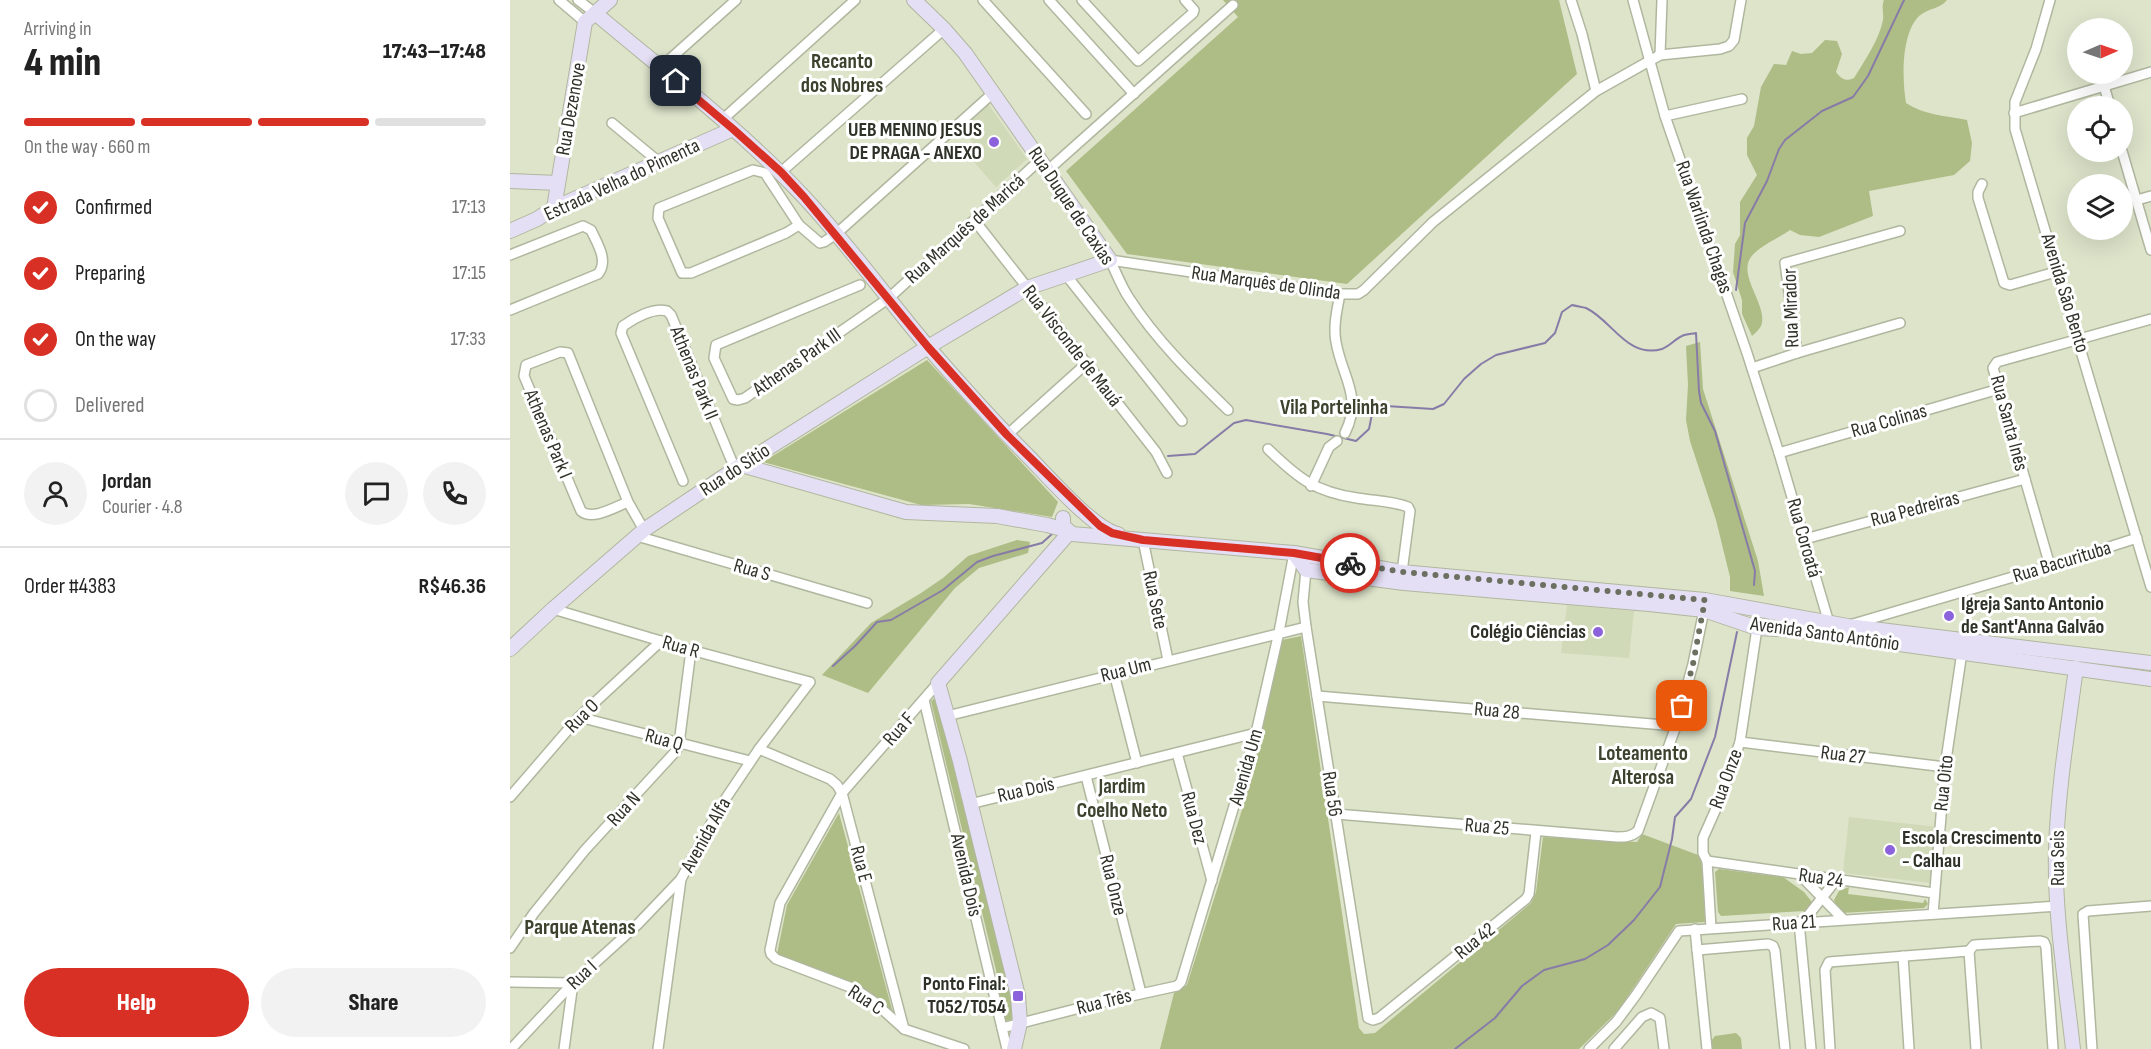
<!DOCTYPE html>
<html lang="en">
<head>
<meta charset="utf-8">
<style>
  body { margin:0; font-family:"Sofia Sans Condensed",sans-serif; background:#f2f2f2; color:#222; height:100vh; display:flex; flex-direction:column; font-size:22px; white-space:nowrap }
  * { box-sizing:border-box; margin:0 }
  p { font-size:20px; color:#767676 }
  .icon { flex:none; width:33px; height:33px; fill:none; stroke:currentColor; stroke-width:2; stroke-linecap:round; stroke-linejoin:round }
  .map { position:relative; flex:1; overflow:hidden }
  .sheet { display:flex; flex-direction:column; background:#fff; width:510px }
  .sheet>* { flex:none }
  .needle { width:39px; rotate:88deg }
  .tools { position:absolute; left:1557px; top:18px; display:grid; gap:12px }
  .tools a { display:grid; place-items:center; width:66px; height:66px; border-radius:50%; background:#fff; box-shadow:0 6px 24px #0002; font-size:30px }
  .pin { position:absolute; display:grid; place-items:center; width:51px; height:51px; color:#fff; margin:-26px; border-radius:12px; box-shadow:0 3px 9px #0006 }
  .courier { position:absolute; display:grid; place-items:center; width:60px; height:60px; margin:-30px; border:4px solid #d93025; border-radius:50%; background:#fff; color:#222; box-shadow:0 2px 8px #0007 }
  .head em { font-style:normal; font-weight:800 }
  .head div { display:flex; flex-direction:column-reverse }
  .head { display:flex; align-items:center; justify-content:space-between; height:102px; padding:0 24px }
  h1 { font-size:39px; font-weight:800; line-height:45px }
  .bar { display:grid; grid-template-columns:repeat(4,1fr); gap:9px 6px; align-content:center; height:72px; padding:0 24px }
  .bar i { height:8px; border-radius:4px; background:#e0e0e0 }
  .bar .active { background:#d93025 }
  .bar p { grid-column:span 4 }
  .line { display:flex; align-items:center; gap:15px; padding:0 24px; border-top:2px solid #e0e0e0 }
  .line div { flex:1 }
  .round { display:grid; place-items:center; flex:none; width:63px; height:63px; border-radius:32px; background:#f2f2f2 }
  ol { padding:0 24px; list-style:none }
  li { display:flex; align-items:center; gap:18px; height:66px }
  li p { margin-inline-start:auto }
  li .icon { padding:6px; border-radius:50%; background:#d93025; color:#fff; stroke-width:4 }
  li:last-child { color:#767676 }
  li i { width:33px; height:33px; border:3px solid #e0e0e0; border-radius:50% }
  .primary-button { display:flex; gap:12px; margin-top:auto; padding:12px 24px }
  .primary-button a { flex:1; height:69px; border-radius:36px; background:#d93025; color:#fff; font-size:24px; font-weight:800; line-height:69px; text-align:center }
  .primary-button a+a { background:#f2f2f2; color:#222 }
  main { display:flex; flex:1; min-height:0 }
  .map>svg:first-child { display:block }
  .built { fill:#d0d9b8 }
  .green { fill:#aebc85 }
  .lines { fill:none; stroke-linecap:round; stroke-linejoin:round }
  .stream { stroke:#877ca7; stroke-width:2 }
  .street-casing { stroke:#b0b79f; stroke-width:12 }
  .secondary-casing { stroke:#b0b79f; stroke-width:16 }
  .street { stroke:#fff; stroke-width:9 }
  .secondary { stroke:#e5dff5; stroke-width:14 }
  .done { stroke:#6c7061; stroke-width:6; stroke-dasharray:0 10.8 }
  .route { stroke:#d93025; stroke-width:8 }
  .poi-dot { fill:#8b62dc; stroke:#fff; stroke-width:2 }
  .labels { text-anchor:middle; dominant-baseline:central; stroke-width:6; stroke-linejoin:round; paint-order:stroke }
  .street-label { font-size:20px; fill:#2f3228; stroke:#fff }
  .poi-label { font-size:20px; font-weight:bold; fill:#2f3228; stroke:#fff; text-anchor:end }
  .neighbourhood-label { font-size:21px; font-weight:bold; fill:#3c422d; stroke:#fff }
  .quarter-label { font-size:22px; font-weight:bold; fill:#3c422d; stroke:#fff }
</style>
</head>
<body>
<main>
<section class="sheet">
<div class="head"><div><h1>4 min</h1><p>Arriving in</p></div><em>17:43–17:48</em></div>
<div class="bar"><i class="active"></i><i class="active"></i><i class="active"></i><i></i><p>On the way · 660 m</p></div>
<ol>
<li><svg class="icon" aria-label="check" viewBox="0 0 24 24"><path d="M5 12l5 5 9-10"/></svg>Confirmed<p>17:13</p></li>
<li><svg class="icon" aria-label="check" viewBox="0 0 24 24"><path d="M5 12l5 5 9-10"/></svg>Preparing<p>17:15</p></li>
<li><svg class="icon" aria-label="check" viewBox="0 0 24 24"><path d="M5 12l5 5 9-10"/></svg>On the way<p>17:33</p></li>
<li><i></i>Delivered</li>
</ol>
<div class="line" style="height:108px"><a class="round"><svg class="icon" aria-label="person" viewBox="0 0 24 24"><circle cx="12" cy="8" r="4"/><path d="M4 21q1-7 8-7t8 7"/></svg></a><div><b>Jordan</b><p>Courier · 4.8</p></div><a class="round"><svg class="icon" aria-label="chat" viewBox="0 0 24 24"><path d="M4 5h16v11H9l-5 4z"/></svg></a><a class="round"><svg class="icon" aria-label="phone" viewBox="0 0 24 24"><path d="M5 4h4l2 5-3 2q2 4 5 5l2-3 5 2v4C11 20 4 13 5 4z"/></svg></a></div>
<div class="line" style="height:78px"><div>Order #4383</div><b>R$46.36</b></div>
<div class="primary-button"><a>Help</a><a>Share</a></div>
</section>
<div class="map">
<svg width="1641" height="1049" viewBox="0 0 1641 1049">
  <rect width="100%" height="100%" fill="#dde4ca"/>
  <!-- built -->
  <g class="built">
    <path d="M478,104L517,159L486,187L464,162L473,154L451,130Z"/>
    <path d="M1057,605L1124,611L1119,658L1051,653Z"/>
    <path d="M1339,817L1427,827L1421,883L1333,873Z"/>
  </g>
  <!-- green -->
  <g class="green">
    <path d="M713,0H1049L1067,74L837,284L617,254L556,171L728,17Z"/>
    <path d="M1374,0H1437C1430,9 1418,8 1409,16C1391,34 1392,79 1396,103C1414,115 1436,116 1457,120L1462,143L1460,161L1444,175L1359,191L1363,216L1309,237L1290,235L1280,230C1269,238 1249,246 1241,257C1227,276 1259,306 1251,326C1249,330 1245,333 1242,336L1232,314V300L1223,272L1225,244L1230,235V202L1247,175L1237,155V138L1244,126L1251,87L1264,64L1276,65L1282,51L1291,54L1302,53L1315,40L1327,41L1332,54L1326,72C1331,79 1336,82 1344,78C1355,60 1369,40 1373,20C1374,13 1371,7 1374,0Z"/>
    <path d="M1190,342L1193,389L1248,561L1254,596L1220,591V577L1206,520L1180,441L1176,420L1178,385L1176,346Z"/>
    <path d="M417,360L548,502L542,517L459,504L411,505L253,462Z"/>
    <path d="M507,540L520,542L518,553L469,568L445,588L358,693L312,675L361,623L411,593L433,578L458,556Z"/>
    <path d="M791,636L849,1028L854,1034L865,1033L1021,903L1026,892L1033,837L1127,842L1132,834L1188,855L1193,863L1195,922L1166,924L1108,1011L1069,1049H650L664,993L677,985L736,797L772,640Z"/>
    <path d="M427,696L504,995V1019L494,1021L486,970L421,701Z"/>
    <path d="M329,813L384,1017L366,999L267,954L277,905Z"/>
    <path d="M1209,869L1273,877L1294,892L1302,902L1295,911L1211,916L1208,912L1205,872Z"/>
    <path d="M1339,887L1338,894L1413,903L1415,899L1418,904L1414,908L1332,913L1326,906L1324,900L1329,891Z"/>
    <path d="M1226,1033L1231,1038L1232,1049H1202L1201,1041L1205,1036Z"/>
  </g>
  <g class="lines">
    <!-- stream -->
    <g class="stream">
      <path d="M1226,290L1235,223L1257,181L1269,149L1275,140L1312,111L1343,97L1358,76L1394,0"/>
      <path d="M658,456L685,454L724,423L736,420L817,434L846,441L859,429L862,414L868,408L876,406L923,409L934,404L954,379L971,364L986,355L1035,343L1045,333L1052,312L1062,305C1066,306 1072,307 1076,308C1102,320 1117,359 1152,349C1160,346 1165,339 1172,336C1176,334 1182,334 1186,333L1189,391L1191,403L1205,431L1245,571L1244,585"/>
      <path d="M323,666L345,646L367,622L381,620L433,590L467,562L483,556L532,543L542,534"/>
      <path d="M945,1049L985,1018L1012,986L1034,970L1075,959L1098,945L1124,920L1150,887L1162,839L1165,817L1181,799L1205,737L1227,632"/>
    </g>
    <!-- street casing -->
    <g class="street-casing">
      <g id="street">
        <path d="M49,0L75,22"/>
        <path d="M68,0L85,13"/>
        <path d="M473,0L576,114"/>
        <path d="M539,0L624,94"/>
        <path d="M572,0L628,61L683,13L684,10L675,0"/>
        <path d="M1061,0L1072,34L1086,91"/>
        <path d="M1123,0L1155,116L1237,353L1269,453L1319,623"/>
        <path d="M1540,0L1526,49L1505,102V129L1641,587"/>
        <path d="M1150,55L1152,0"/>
        <path d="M150,68L226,0"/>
        <path d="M1594,86L1600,106"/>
        <path d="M1504,113L1641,72"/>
        <path d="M1155,116L1232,99"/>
        <path d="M212,120L345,0"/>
        <path d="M102,123L149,162"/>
        <path d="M1612,151L1641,250"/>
        <path d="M243,170L255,173L289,225L276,233L181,273H172L148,218L149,208Z"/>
        <path d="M537,171L723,5"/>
        <path d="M271,172L434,29"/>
        <path d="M1472,184L1468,192V198L1494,283L1500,285L1549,271"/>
        <path d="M1627,200L1641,196"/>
        <path d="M465,221L646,452L657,473"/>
        <path d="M289,225L310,243L314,242L326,234L483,93"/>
        <path d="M0,255L73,226L81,230C87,243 99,261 88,274L0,310"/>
        <path d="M600,260L830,294H848L854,290L923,222L1086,91L1150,55L1210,49L1219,46L1224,40L1231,0"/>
        <path d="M600,260C606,272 611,286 619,298C646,340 682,375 718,410"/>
        <path d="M556,275L672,421"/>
        <path d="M350,285L206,345L204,358L223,399L228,400L235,398L379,298L530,160"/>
        <path d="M830,294C827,310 823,326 826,342C832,377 853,397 835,433"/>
        <path d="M1287,353L1275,263L1390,231"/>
        <path d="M1242,368L1287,353L1390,323"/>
        <path d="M497,435L577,363"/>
        <path d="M758,449C788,478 805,492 847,498C864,501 883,501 898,507L900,511L892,572"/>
        <path d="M1269,453L1489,389"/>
        <path d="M173,481L111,333L113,326C124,318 144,307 157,311L161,315L225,469"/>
        <path d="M801,486L819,447L827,441"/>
        <path d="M118,502C105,507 82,521 71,511L14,376L16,365L50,352L58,353L118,502L134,530"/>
        <path d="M127,536L357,603"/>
        <path d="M1295,539L1515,479"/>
        <path d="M633,540L658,660"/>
        <path d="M1540,566L1483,368L1487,362L1641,319"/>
        <path d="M796,570L793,602L796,627L858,1018L863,1020L869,1018L1016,899L1019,894L1026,832"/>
        <path d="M43,609L181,650L300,682L249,749L210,807L171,879L148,1049"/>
        <path d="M1343,624L1540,566L1627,538"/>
        <path d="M604,673L627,763"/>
        <path d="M428,683L332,793L270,903L260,950L261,954L266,959L345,989L363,1001L394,1029L454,1049"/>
        <path d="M807,696L1166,726"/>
        <path d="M414,700L497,1049"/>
        <path d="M437,716L796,627"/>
        <path d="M69,717L240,761"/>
        <path d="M1230,742L1435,767"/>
        <path d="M249,749L320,779L327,785L332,793L394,1029"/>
        <path d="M667,753L702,881"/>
        <path d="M576,776L631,993"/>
        <path d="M0,797L69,717L151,641"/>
        <path d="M460,804L746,733"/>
        <path d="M826,814L1107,837C1115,837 1121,837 1128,831L1166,726L1183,664L1195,605"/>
        <path d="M1197,861L1424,893"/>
        <path d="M1290,875L1333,919"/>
        <path d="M1423,914L1435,767L1452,652"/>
        <path d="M1289,922L1301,1049"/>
        <path d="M1293,922L1326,880"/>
        <path d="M1201,928L1197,861L1193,853V838L1209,802L1230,742L1247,628"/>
        <path d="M1185,929L1197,1049"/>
        <path d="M0,948L24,913L75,850L166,751L169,744L181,650"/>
        <path d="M1187,950L1258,944L1263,946L1265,951L1275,1049"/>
        <path d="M1459,951L1466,1049"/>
        <path d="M1393,956L1399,1049"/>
        <path d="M0,982L63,983L54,1049"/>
        <path d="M492,1028L589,1003L667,986L671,982L746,733L769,632L784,553"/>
        <path d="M1,1049L63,983L128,924L171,879"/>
        <path d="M1079,1049L1106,1022L1126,995L1169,931L1549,906"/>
        <path d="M1104,1049L1132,1017L1141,1013L1150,1018L1154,1049"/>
        <path d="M1320,1049L1315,970L1319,962L1459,951L1464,945L1530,941L1534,942L1536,947L1543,1049"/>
        <path d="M1582,1049L1573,914L1578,911L1641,906"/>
      </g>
    </g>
    <!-- secondary casing -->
    <g class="secondary-casing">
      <g id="secondary">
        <path d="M85,13C155,72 230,129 293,196C338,244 376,297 418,347C450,384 482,420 516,454C536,474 583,529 608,534"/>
        <path d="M0,181L48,183"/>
        <path d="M44,208L75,22L100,0"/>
        <path d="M0,231L27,219L44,208L223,129"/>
        <path d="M231,465L396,512L487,516L537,525L556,530"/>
        <path d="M553,518V526L562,534L784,553L892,572L1195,600L1338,626L1641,663"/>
        <path d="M784,553L796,570L894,583L1139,604L1194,610L1247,628L1288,630L1641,679"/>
        <path d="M0,649L43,609L134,530L225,469L418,347L517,288L600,260L455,53L434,29L404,0"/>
        <path d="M504,1049L510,1023L508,996L450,761L428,683L559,533"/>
        <path d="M1563,1049C1556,985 1544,913 1546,849C1548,789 1558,728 1566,668"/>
      </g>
    </g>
    <!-- street -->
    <use href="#street" class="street"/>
    <!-- secondary -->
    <use href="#secondary" class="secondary"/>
  </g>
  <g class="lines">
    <!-- done -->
    <path class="done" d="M840,563L892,572L1195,600L1183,664L1172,706"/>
    <!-- route -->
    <path class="route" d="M166,81L223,129L271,172L294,197L418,347L497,435L590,526L602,533L633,540L784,553L840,563"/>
  </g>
  <!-- markers -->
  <g class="poi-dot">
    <circle cx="484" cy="142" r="6"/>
    <circle cx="1439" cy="616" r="6"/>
    <circle cx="1088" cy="632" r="6"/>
    <circle cx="1380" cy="850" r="6"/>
    <rect x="502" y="990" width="12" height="12" rx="3"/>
  </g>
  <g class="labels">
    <!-- street labels -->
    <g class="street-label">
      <text transform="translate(61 109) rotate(-80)">Rua Dezenove</text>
      <text transform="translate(112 180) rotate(-25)">Estrada Velha do Pimenta</text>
      <text transform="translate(561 206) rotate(56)">Rua Duque de Caxias</text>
      <text transform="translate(1194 227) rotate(71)">Rua Warlinda Chagas</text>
      <text transform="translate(455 229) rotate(-42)">Rua Marquês de Maricá</text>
      <text transform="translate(756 283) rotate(8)">Rua Marquês de Olinda</text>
      <text transform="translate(1555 293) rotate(73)">Avenida São Bento</text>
      <text transform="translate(1281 308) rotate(-92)">Rua Mirador</text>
      <text transform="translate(562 346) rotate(52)">Rua Visconde de Mauá</text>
      <text transform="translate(287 362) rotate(-35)">Athenas Park III</text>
      <text transform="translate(184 373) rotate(68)">Athenas Park II</text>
      <text transform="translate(1379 421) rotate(-16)">Rua Colinas</text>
      <text transform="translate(1499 423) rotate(75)">Rua Santa Inês</text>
      <text transform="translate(38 434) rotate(67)">Athenas Park I</text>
      <text transform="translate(225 470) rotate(-33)">Rua do Sítio</text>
      <text transform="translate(1405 509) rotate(-15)">Rua Pedreiras</text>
      <text transform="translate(1294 538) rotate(74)">Rua Coroatá</text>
      <text transform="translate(1552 562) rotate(-17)">Rua Bacurituba</text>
      <text transform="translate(242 570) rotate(16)">Rua S</text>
      <text transform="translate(645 600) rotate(78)">Rua Sete</text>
      <text transform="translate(1315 634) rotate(8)">Avenida Santo Antônio</text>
      <text transform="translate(171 647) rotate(16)">Rua R</text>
      <text transform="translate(616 670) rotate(-14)">Rua Um</text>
      <text transform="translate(987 711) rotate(5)">Rua 28</text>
      <text transform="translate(72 716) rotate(-45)">Rua O</text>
      <text transform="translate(389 729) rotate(-49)">Rua F</text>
      <text transform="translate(154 740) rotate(15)">Rua Q</text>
      <text transform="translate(1333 755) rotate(7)">Rua 27</text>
      <text transform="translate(736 767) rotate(-74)">Avenida Um</text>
      <text transform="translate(1216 779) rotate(-70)">Rua Onze</text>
      <text transform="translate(1434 783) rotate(-84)">Rua Oito</text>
      <text transform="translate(516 790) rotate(-13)">Rua Dois</text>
      <text transform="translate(822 794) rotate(81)">Rua 56</text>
      <text transform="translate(114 809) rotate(-47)">Rua N</text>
      <text transform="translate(684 818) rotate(75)">Rua Dez</text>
      <text transform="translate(977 827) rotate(5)">Rua 25</text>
      <text transform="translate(196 835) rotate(-61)">Avenida Alfa</text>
      <text transform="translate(1548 858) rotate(-90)">Rua Seis</text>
      <text transform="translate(351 864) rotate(75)">Rua E</text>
      <text transform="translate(456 875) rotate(77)">Avenida Dois</text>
      <text transform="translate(1311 878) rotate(8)">Rua 24</text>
      <text transform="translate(603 885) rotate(76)">Rua Onze</text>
      <text transform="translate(1284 923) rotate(-4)">Rua 21</text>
      <text transform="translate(965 941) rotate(-39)">Rua 42</text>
      <text transform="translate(72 975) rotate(-43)">Rua I</text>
      <text transform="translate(356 1000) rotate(33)">Rua C</text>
      <text transform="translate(594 1002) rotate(-14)">Rua Três</text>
    </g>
    <!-- poi labels -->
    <g class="poi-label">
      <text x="472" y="130">UEB MENINO JESUS<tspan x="472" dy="23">DE PRAGA - ANEXO</tspan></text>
      <text x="1451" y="604" text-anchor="start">Igreja Santo Antonio<tspan x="1451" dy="23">de Sant'Anna Galvão</tspan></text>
      <text x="1076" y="632">Colégio Ciências</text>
      <text x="1392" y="838" text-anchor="start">Escola Crescimento<tspan x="1392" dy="23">- Calhau</tspan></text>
      <text x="496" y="984">Ponto Final:<tspan x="496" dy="23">T052/T054</tspan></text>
    </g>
    <!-- neighbourhood labels -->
    <g class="neighbourhood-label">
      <text x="332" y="61">Recanto<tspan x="332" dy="24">dos Nobres</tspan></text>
      <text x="824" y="407">Vila Portelinha</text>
      <text x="1133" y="753">Loteamento<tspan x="1133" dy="24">Alterosa</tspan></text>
      <text x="612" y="786">Jardim<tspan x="612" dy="24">Coelho Neto</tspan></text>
    </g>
    <!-- quarter labels -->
    <g class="quarter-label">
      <text x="70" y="927">Parque Atenas</text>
    </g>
  </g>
</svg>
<div class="tools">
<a><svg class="needle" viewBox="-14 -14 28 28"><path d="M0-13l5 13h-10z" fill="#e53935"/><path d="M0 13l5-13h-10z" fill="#767676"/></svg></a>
<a><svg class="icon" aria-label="locate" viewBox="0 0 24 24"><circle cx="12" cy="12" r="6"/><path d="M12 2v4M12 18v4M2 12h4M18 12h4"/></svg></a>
<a><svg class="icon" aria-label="layers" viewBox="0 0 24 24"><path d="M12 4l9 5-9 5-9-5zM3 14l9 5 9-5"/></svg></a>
</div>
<div class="pin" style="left:1172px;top:706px;background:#ea580c"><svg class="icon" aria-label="bag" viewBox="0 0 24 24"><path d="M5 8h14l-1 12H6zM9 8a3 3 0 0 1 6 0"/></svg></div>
<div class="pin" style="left:166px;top:81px;background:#1f2937"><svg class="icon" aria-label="home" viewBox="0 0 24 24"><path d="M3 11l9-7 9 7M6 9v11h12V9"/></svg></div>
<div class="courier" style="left:840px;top:563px"><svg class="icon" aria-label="bike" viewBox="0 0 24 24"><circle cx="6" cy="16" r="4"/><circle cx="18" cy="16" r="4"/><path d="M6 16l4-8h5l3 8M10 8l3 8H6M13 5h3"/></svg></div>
</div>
</main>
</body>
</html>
